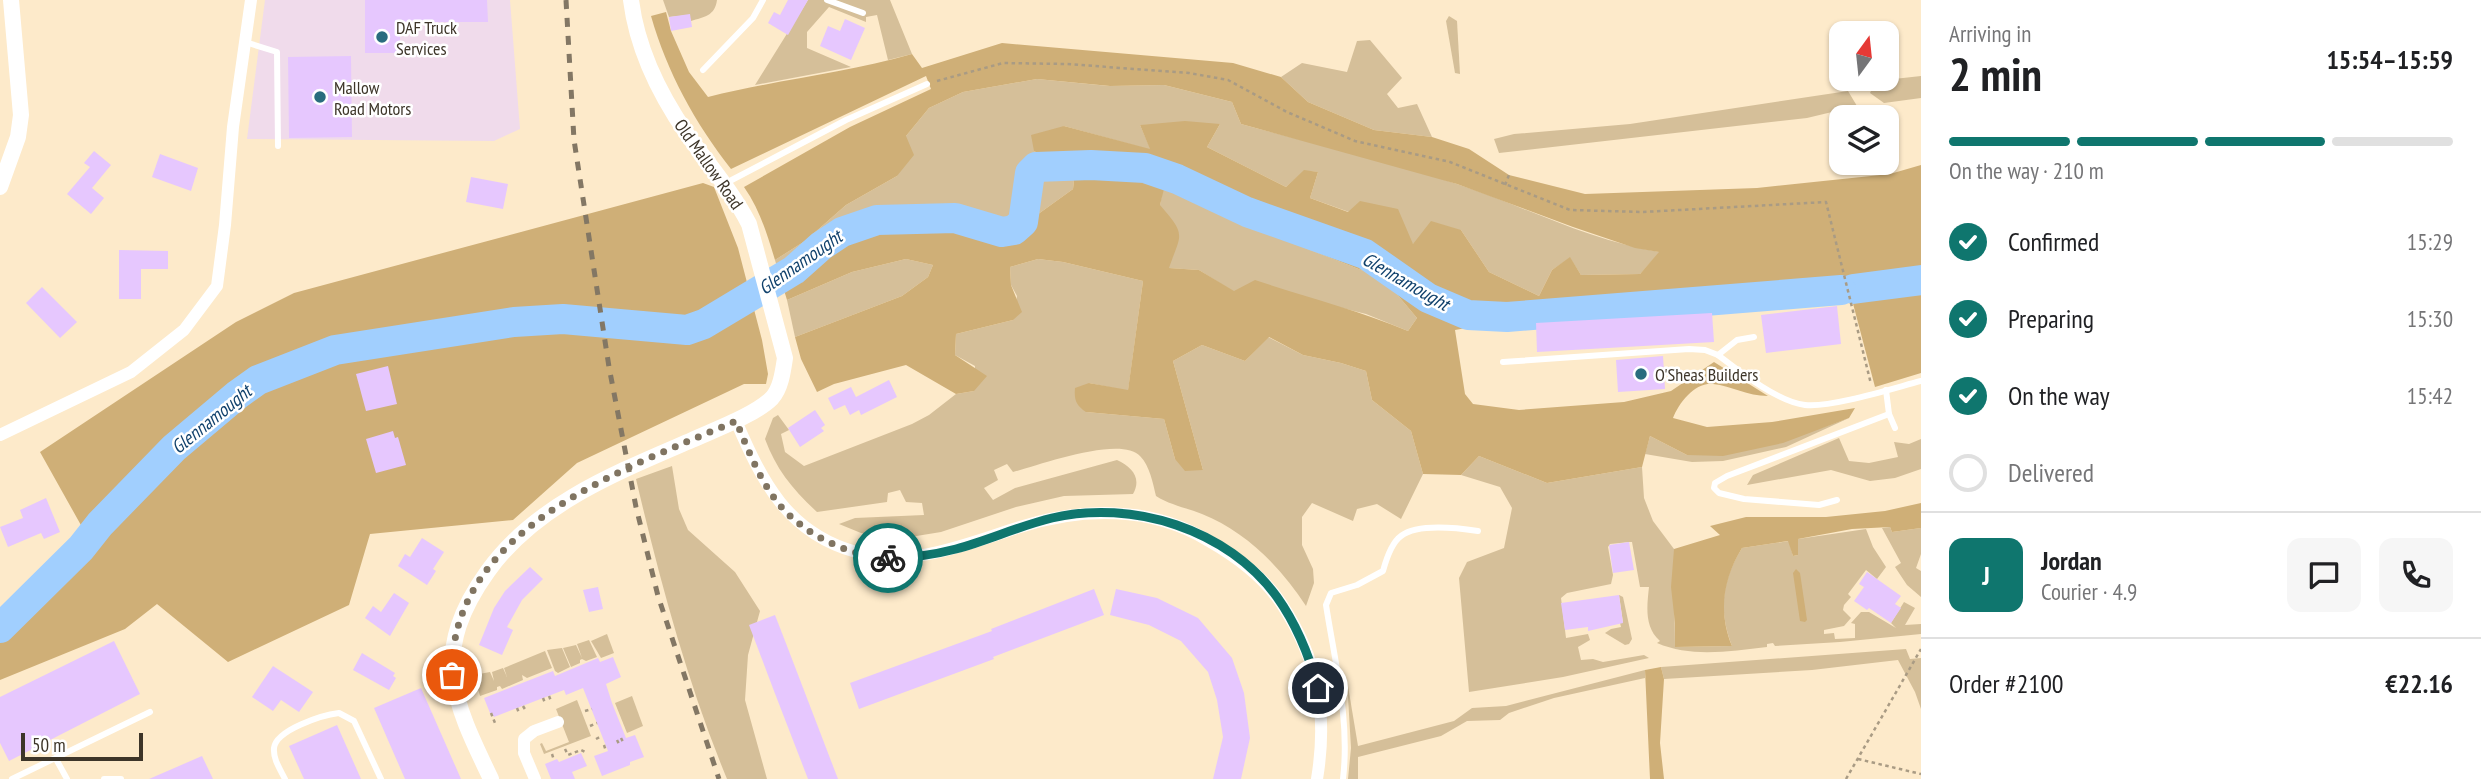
<!DOCTYPE html>
<html lang="en">
<head>
<meta charset="utf-8">
<style>
  body { margin:0; font-family:"PT Sans Narrow",sans-serif; background:#f6f6f6; color:#202124; height:100vh; display:flex; flex-direction:column; font-size:26px; white-space:nowrap }
  * { box-sizing:border-box; margin:0 }
  p { font-size:23px; color:#757577 }
  .icon { flex:none; width:38px; height:38px; fill:none; stroke:currentColor; stroke-width:2; stroke-linecap:round; stroke-linejoin:round }
  .map { position:relative; flex:1; overflow:hidden }
  .drawer { display:flex; flex-direction:column; background:#fff; width:560px }
  .drawer>* { flex:none }
  .needle { width:46px; rotate:15deg }
  .controls { position:absolute; left:1829px; top:21px; display:grid; gap:14px }
  .controls a { display:grid; place-items:center; width:70px; height:70px; border-radius:14px; background:#fff; box-shadow:0 2px 5px #0004; font-size:35px }
  .scale { position:absolute; left:21px; bottom:18px; width:122px; box-sizing:border-box; padding-left:7px; border:4px solid #3d3529; border-top:0; font-size:19px; line-height:24px; white-space:nowrap; color:#3d3529; -webkit-text-stroke:5px #fff; paint-order:stroke }
  .pin { position:absolute; display:grid; place-items:center; width:60px; height:60px; color:#fff; margin:-30px; border:4px solid #fff; border-radius:50%; box-shadow:0 2px 7px #0007 }
  .courier { position:absolute; display:grid; place-items:center; width:70px; height:70px; margin:-35px; border:5px solid #0f766e; border-radius:50%; background:#fff; color:#222; box-shadow:0 2px 9px #0007 }
  .summary em { font-style:normal; font-weight:600 }
  .summary div { display:flex; flex-direction:column-reverse }
  .summary { display:flex; align-items:center; justify-content:space-between; height:119px; padding:0 28px }
  h1 { font-size:46px; font-weight:600; line-height:52px }
  .bar { display:grid; grid-template-columns:repeat(4,1fr); gap:10px 7px; align-content:center; height:84px; padding:0 28px }
  .bar i { height:9px; border-radius:5px; background:#e0e0e0 }
  .bar .active { background:#0f766e }
  .bar p { grid-column:span 4 }
  .line { display:flex; align-items:center; gap:18px; padding:0 28px; border-top:2px solid #e0e0e0 }
  .line div { flex:1 }
  .round { display:grid; place-items:center; flex:none; width:74px; height:74px; border-radius:14px; background:#f6f6f6 }
  ol { padding:0 28px; list-style:none }
  li { display:flex; align-items:center; gap:21px; height:77px }
  li p { margin-inline-start:auto }
  li .icon { padding:7px; border-radius:50%; background:#0f766e; color:#fff; stroke-width:4 }
  li:last-child { color:#757577 }
  li i { width:38px; height:38px; border:4px solid #e0e0e0; border-radius:50% }
  main { display:flex; flex:1; min-height:0 }
  .map>svg:first-child { display:block }
  .commercial { fill:#f0dbeb }
  .green { fill:#d5bf99 }
  .forest { fill:#cfaf77; fill-rule:evenodd }
  .lines { fill:none; stroke-linecap:round; stroke-linejoin:round }
  .river { stroke:#a1cffe; stroke-width:30 }
  .building { fill:#e6c7fe }
  .path { stroke:#a99b84; stroke-width:2.5; stroke-dasharray:3.5 3.5; stroke-linecap:butt }
  .service { stroke:#fff; stroke-width:6 }
  .minor { stroke:#fff; stroke-width:12 }
  .tertiary { stroke:#fff; stroke-width:16 }
  .rail { stroke:#837764; stroke-width:5; stroke-dasharray:9 9; stroke-linecap:butt }
  .done { stroke:#807461; stroke-width:7; stroke-dasharray:0 12.6 }
  .route { stroke:#0f766e; stroke-width:9 }
  .poi-dot { fill:#296c7e; stroke:#fff; stroke-width:2.5 }
  .labels { text-anchor:middle; dominant-baseline:central; stroke-width:5; stroke-linejoin:round; paint-order:stroke }
  .poi-label { font-size:18px; fill:#3d3529; stroke:#fff; text-anchor:start }
  .street-label { font-size:18px; fill:#3d3529; stroke:#fff }
  .water-label { font-size:19px; font-style:italic; fill:#10416c; stroke:#fff }
</style>
</head>
<body>
<main>
<div class="map">
<svg width="1921" height="779" viewBox="0 0 1921 779">
  <rect width="100%" height="100%" fill="#fdeaca"/>
  <!-- commercial -->
  <path class="commercial" d="M265,0H510L520,129L494,141L247,139Z"/>
  <!-- green -->
  <g class="green">
    <path d="M663,0H717C715,16 704,17 691,21L689,15L669,17Z"/>
    <path d="M808,0H890L912,54L888,60L877,15L866,17V22L829,7L807,32V48L851,67L755,85Z"/>
    <path d="M1449,16L1457,21L1460,74L1455,73L1446,21Z"/>
    <path d="M1370,40L1402,78L1387,94L1398,108L1417,104L1432,137L1374,130L1308,102L1281,77L1302,63L1347,72L1357,41Z"/>
    <path d="M1921,76V98L1884,103L1870,93L1876,81Z"/>
    <path d="M1037,79L1109,86L1164,85L1232,102L1241,124C1313,144 1387,160 1457,184C1524,206 1589,241 1660,252L1640,274L1581,275L1570,258L1552,270L1539,296L1489,272L1461,230L1413,244L1349,212L1310,198L1318,172L1304,171L1286,187L1207,147L1220,124L1140,125L1151,150L1064,126L1034,151L1075,172L1073,189L1009,235L974,219L830,241L779,274L775,260L805,241L846,205L897,176L906,136L929,108L963,92Z"/>
    <path d="M1848,91L1857,106L1807,118L1499,153L1494,139L1514,134L1630,124Z"/>
    <path d="M1164,184L1295,244L1384,279L1417,318L1408,331L1366,314L1326,304L1234,292L1199,270L1168,268L1160,205Z"/>
    <path d="M906,259L933,265L928,277L902,296L795,337L787,300L852,272Z"/>
    <path d="M1038,259L1063,262L1143,281L1128,391L1089,383L1086,412L1164,419L1175,459L1203,470L1173,361L1202,345L1245,361L1268,337L1303,355L1341,363L1366,371L1372,400L1411,431L1423,474L1401,519L1377,504L1357,509L1353,521L1312,503L1302,517V545L1313,569L1314,583L1306,606C1281,567 1245,531 1202,514C1187,508 1170,505 1156,496C1153,484 1150,466 1140,456C1121,435 1039,465 1013,472L1007,464L994,470L998,480L984,488L993,500L1015,488L1117,460C1132,467 1142,478 1133,494L1064,496L1016,507L941,532L898,539L861,533L839,524L855,518L924,515L922,503L906,502L900,490L888,493L887,502L817,512C793,490 776,469 765,439L773,418L778,415L789,430L781,434L785,452L804,466L912,424L929,415L956,394L974,391L975,366L955,355L956,334L1013,320L1017,296L1011,285L1010,267Z"/>
    <path d="M1849,418L1786,447L1723,461L1692,462L1645,454L1650,436L1687,455L1821,428Z"/>
    <path d="M1839,438L1849,461L1869,463L1898,457L1894,442L1909,444L1921,439V469L1895,478L1870,481L1831,470L1747,485L1753,475Z"/>
    <path d="M1479,456L1547,483L1642,467L1644,498L1653,521L1674,549L1675,647L1732,646C1718,610 1722,580 1742,548L1789,541L1793,556L1798,555V539L1866,529L1873,547L1886,567L1877,579L1866,570L1848,594L1851,597L1844,605L1843,610L1851,618L1844,626L1824,630V634L1834,633L1835,639L1855,638V624L1851,623L1861,612H1869L1896,628L1891,623L1904,602L1915,608L1905,625L1921,624V634L1840,642L1775,646L1773,643L1767,644V647C1730,651 1692,658 1657,643L1660,641C1644,627 1647,606 1649,587H1640L1632,542H1629L1610,544L1608,547L1613,575L1611,584L1567,593L1561,598L1566,638L1588,634L1590,640L1578,647L1581,660L1593,659L1603,662L1644,655L1649,658L1563,677L1469,692L1459,578L1467,562L1504,548L1512,508L1500,487L1461,475Z"/>
    <path d="M672,466L679,509L688,530L735,572L760,611L748,655L745,700L767,779H727C687,682 660,581 636,479Z"/>
    <path d="M1890,527L1892,532L1921,528V554L1916,568L1921,571V597L1907,585L1895,567L1901,563L1882,528Z"/>
    <path d="M1619,595L1623,597L1632,639L1629,644L1625,645L1605,633L1611,629L1621,627L1620,623L1623,622Z"/>
    <path d="M607,634L614,653L601,658L591,641Z"/>
    <path d="M589,640L597,657L586,661L582,659L580,660V663L571,667L563,648L576,645L582,658L577,644Z"/>
    <path d="M562,648L570,667L558,673L555,671L547,650Z"/>
    <path d="M1906,649L1910,659L1921,658V709L1915,692L1898,660L1812,670L1664,679L1661,667Z"/>
    <path d="M545,651L552,668L527,678L522,675L523,680L502,689L500,686L497,687V690L480,696L474,675L490,672L494,681L492,672L503,668L507,677L504,668Z"/>
    <path d="M1645,670V678L1554,698L1509,713L1500,720L1467,721L1441,736L1358,757V779H1348L1351,748L1347,680L1358,746L1454,721L1472,708L1506,706Z"/>
    <path d="M632,696L643,726L627,733L615,703Z"/>
    <path d="M577,700L591,736L544,754L540,744L542,743L546,751L569,742L556,709Z"/>
  </g>
  <!-- forest -->
  <g class="forest">
    <path d="M666,12L671,31L689,72L708,97C775,80 845,73 912,54L922,68L1002,43L1233,63L1281,77L1308,102L1374,130L1432,137L1469,149L1509,175L1585,194L1757,188L1890,174L1921,165V373L1875,387L1851,296L1494,323L1455,330L1465,394L1473,404L1519,410L1624,402L1671,391L1714,362L1768,396C1747,396 1732,386 1713,384C1695,382 1679,403 1673,418L1707,427L1772,422L1855,408L1849,418L1783,443L1723,456L1687,455L1650,436L1642,467L1547,483L1479,456L1461,475L1423,474L1411,431L1372,400L1366,371L1341,363L1303,355L1269,337L1245,361L1202,345L1173,361L1203,470L1185,471L1175,459L1164,419L1086,412C1076,405 1074,400 1075,388L1089,383L1128,390L1143,281L1063,262L1038,259L1010,267L1011,285L1022,312L1013,320L956,334L955,355L987,376L974,391L956,394L906,365L834,384L817,392L801,359L795,337L902,296L928,277L933,265L906,259L852,272L787,300L779,274L830,241L893,221L936,213L974,219L1009,235L1073,189L1075,172L1034,151L1031,135L1064,126L1150,149L1140,125L1185,121L1220,124L1207,147L1286,187L1304,170L1318,172L1310,198L1348,212L1360,201L1398,209L1413,244L1431,221L1461,230L1489,272L1539,296L1552,270L1570,257L1581,275L1640,274L1659,252L1635,248L1573,227L1457,184L1241,124L1232,102L1164,85L1110,86L1037,79L963,92L929,108L906,136L914,155L897,176L846,205L805,241L775,260C767,234 760,210 744,187L850,127L931,89L926,76L731,169C695,123 667,72 651,16ZM1165,185L1295,244L1384,279L1417,318L1408,331C1358,310 1306,297 1255,280L1234,291L1199,270L1169,268C1181,233 1187,236 1160,205Z"/>
    <path d="M703,183L714,187L738,248L762,340L768,374L766,384H744L577,463L513,520L370,534L349,605L228,662L157,604L125,629L0,680V631L40,592L82,527L40,452L236,322L294,293Z"/>
    <path d="M1921,503V528L1892,532L1890,527L1852,529L1798,539V555L1793,556L1788,541L1742,548C1723,579 1718,612 1732,646L1675,647V623L1671,587L1674,549L1720,535L1710,526L1746,517H1826L1885,511Z"/>
    <path d="M1796,569L1800,573L1807,620L1805,622L1800,621L1793,573Z"/>
    <path d="M1661,667L1664,679L1660,743L1664,779H1650L1645,670Z"/>
  </g>
  <g class="lines">
    <!-- river -->
    <g class="river">
      <path d="M1853,289L1921,280"/>
      <path d="M0,628L81,548L100,524L174,448L237,395L258,380L335,350L514,322L563,319L687,330L704,324L794,270L821,246L842,232L877,220L955,218L1002,232L1014,230L1023,222L1030,173L1036,167L1091,165L1145,168L1177,179L1247,212L1365,254L1428,298L1468,315L1507,317L1841,290"/>
    </g>
  </g>
  <!-- building -->
  <g class="building">
    <path d="M365,0H487L488,22H400V53H365Z"/>
    <path d="M788,0H808L788,35L768,23L774,12L780,15Z"/>
    <path d="M690,14L692,27L671,31L669,17Z"/>
    <path d="M845,19L865,28L851,60L820,46L828,26L840,31Z"/>
    <path d="M351,56L352,137L289,138L288,57Z"/>
    <path d="M94,151L111,165L92,188L104,198L91,214L67,194L90,167L84,163Z"/>
    <path d="M160,154L198,168L191,191L152,177Z"/>
    <path d="M471,177L508,184L503,209L466,202Z"/>
    <path d="M119,250L168,251V269H141V299H119Z"/>
    <path d="M42,287L77,322L60,338L26,303Z"/>
    <path d="M1837,306L1841,344L1766,353L1761,315Z"/>
    <path d="M1712,313L1714,342L1537,352L1536,323Z"/>
    <path d="M1663,356L1665,389L1618,392L1616,360Z"/>
    <path d="M388,366L397,404L366,411L356,374Z"/>
    <path d="M889,380L897,397L861,415L859,410L850,415L845,405L834,410L828,398L851,387L856,397Z"/>
    <path d="M815,410L825,425L821,428L824,431L800,447L788,428Z"/>
    <path d="M393,431L395,438L398,437L406,465L376,473L366,439Z"/>
    <path d="M46,498L60,532L44,539L41,533L8,547L0,527L23,518L20,510Z"/>
    <path d="M422,538L444,552L433,569L436,571L427,585L398,566L405,554L410,557Z"/>
    <path d="M1629,542L1634,570L1613,573L1609,545Z"/>
    <path d="M530,567L543,579L522,600L507,627L513,630L502,655L479,645L494,608L505,591Z"/>
    <path d="M1867,572L1901,596L1895,604L1901,608L1891,623L1869,608L1867,610L1854,601L1864,587L1859,584Z"/>
    <path d="M598,587L603,609L589,612L583,590Z"/>
    <path d="M1094,589L1104,615L993,657L994,659L859,709L850,683L992,631L991,629Z"/>
    <path d="M1116,589L1157,598L1198,618L1232,658L1244,693L1250,738L1241,779H1213L1223,737L1217,700L1208,672L1181,641L1149,625L1110,615Z"/>
    <path d="M394,593L409,603L390,636L365,618L373,606L381,612Z"/>
    <path d="M1619,595L1623,623L1588,631V627L1565,630L1561,603Z"/>
    <path d="M775,615L787,646L838,779H808L774,691L749,625Z"/>
    <path d="M114,641L140,694L9,761L0,743V697Z"/>
    <path d="M362,653L395,673L393,676L396,678L389,690L353,670Z"/>
    <path d="M613,657L621,677L606,684L612,703L626,738L635,735L644,757L630,762V765L602,776L594,756L608,751L583,688L566,695L564,690L494,717L492,713H490L484,698L553,671L555,676L598,658L600,662Z"/>
    <path d="M273,666L313,692L299,712L281,700L273,711L252,697Z"/>
    <path d="M421,688L461,779H405L374,708Z"/>
    <path d="M337,725L361,779H304L289,746Z"/>
    <path d="M581,753L587,766L572,772L575,779H551L545,764L557,759L559,762Z"/>
    <path d="M202,756L213,779H149Z"/>
  </g>
  <g class="lines">
    <!-- path -->
    <g class="path">
      <path d="M937,81L1003,63L1067,64L1189,73L1228,80L1287,112L1355,141L1450,162L1570,210L1643,212L1826,202L1871,384"/>
      <path d="M1505,185L1509,175"/>
      <path d="M549,696L551,701"/>
      <path d="M543,698L545,703"/>
      <path d="M523,706L526,711"/>
      <path d="M517,708L519,713"/>
      <path d="M585,711L592,709"/>
      <path d="M491,713L495,723"/>
      <path d="M590,726L597,723"/>
      <path d="M621,738L624,744"/>
      <path d="M596,739L602,736"/>
      <path d="M617,740L620,746"/>
      <path d="M604,745L606,751"/>
      <path d="M565,749L568,755L581,750L585,752"/>
      <path d="M552,754L554,760"/>
      <path d="M1858,759L1921,774"/>
      <path d="M1846,779L1921,649"/>
    </g>
    <!-- service -->
    <g class="service">
      <path d="M827,0L863,13"/>
      <path d="M245,42L277,52L278,146"/>
      <path d="M703,70L753,18L763,0"/>
      <path d="M726,183L846,120L927,84"/>
      <path d="M1718,355C1739,371 1778,402 1805,405C1831,408 1894,388 1921,381"/>
      <path d="M1503,362L1689,349L1705,350L1718,355L1737,340L1754,337"/>
      <path d="M1886,390L1889,414L1895,428"/>
      <path d="M1837,500L1819,505L1744,499L1719,493L1714,488L1715,483L1727,476L1889,414"/>
      <path d="M56,759L67,779"/>
      <path d="M12,779L150,712"/>
      <path d="M104,779H121"/>
      <path d="M285,779C280,769 273,759 274,748C276,730 322,715 339,713L354,721L381,779"/>
      <path d="M1343,779C1350,720 1335,663 1326,605L1331,593L1357,585L1383,571C1386,560 1391,543 1401,536C1418,523 1458,528 1478,531"/>
    </g>
    <!-- minor -->
    <g class="minor">
      <path d="M736,421C762,481 787,533 856,552C913,568 966,544 1020,527C1083,507 1151,506 1209,541C1237,557 1263,576 1281,603C1318,659 1328,713 1317,779"/>
      <path d="M0,435L131,372L184,330L217,286L225,225L233,127L251,0"/>
      <path d="M535,779L524,753V739L534,731L558,722"/>
    </g>
    <!-- tertiary -->
    <g class="tertiary">
      <path d="M0,187L18,137L21,115L11,0"/>
      <path d="M491,779C452,698 430,652 488,571C536,504 618,472 692,440C714,430 755,415 772,398C781,388 783,371 785,358L749,224C732,191 708,164 687,134C660,95 637,48 631,0"/>
    </g>
    <!-- rail -->
    <path class="rail" d="M566,0L574,140L609,367L636,507L658,596L719,779"/>
  </g>
  <g class="lines">
    <!-- done -->
    <path class="done" d="M452,675C449,528 625,469 736,421C748,449 759,479 778,503C803,534 848,556 888,558"/>
    <!-- route -->
    <path class="route" d="M888,558C911,558 933,555 956,549C989,540 1019,526 1052,518C1132,499 1228,529 1277,597C1297,625 1309,655 1318,688"/>
  </g>
  <!-- markers -->
  <g class="poi-dot">
    <circle cx="382" cy="37" r="7"/>
    <circle cx="320" cy="97" r="7"/>
    <circle cx="1641" cy="374" r="7"/>
  </g>
  <g class="labels">
    <!-- poi labels -->
    <g class="poi-label">
      <text x="396" y="27">DAF Truck<tspan x="396" dy="21">Services</tspan></text>
      <text x="334" y="87">Mallow<tspan x="334" dy="21">Road Motors</tspan></text>
      <text x="1655" y="374">O'Sheas Builders</text>
    </g>
    <!-- street labels -->
    <g class="street-label">
      <text transform="translate(709 164) rotate(55)">Old Mallow Road</text>
    </g>
    <!-- water labels -->
    <g class="water-label">
      <text transform="translate(800 262) rotate(-35)">Glennamought</text>
      <text transform="translate(1406 281) rotate(30)">Glennamought</text>
      <text transform="translate(211 419) rotate(-39)">Glennamought</text>
    </g>
  </g>
</svg>
<div class="controls">
<a><svg class="needle" viewBox="-14 -14 28 28"><path d="M0-13l5 13h-10z" fill="#e53935"/><path d="M0 13l5-13h-10z" fill="#757577"/></svg></a>
<a><svg class="icon" aria-label="layers" viewBox="0 0 24 24"><path d="M12 4l9 5-9 5-9-5zM3 14l9 5 9-5"/></svg></a>
</div>
<div class="scale">50 m</div>
<div class="pin" style="left:452px;top:675px;background:#ea580c"><svg class="icon" aria-label="bag" viewBox="0 0 24 24"><path d="M5 8h14l-1 12H6zM9 8a3 3 0 0 1 6 0"/></svg></div>
<div class="pin" style="left:1318px;top:688px;background:#1f2937"><svg class="icon" aria-label="home" viewBox="0 0 24 24"><path d="M3 11l9-7 9 7M6 9v11h12V9"/></svg></div>
<div class="courier" style="left:888px;top:558px"><svg class="icon" aria-label="bike" viewBox="0 0 24 24"><circle cx="6" cy="16" r="4"/><circle cx="18" cy="16" r="4"/><path d="M6 16l4-8h5l3 8M10 8l3 8H6M13 5h3"/></svg></div>
</div>
<section class="drawer">
<div class="summary"><div><h1>2 min</h1><p>Arriving in</p></div><em>15:54–15:59</em></div>
<div class="bar"><i class="active"></i><i class="active"></i><i class="active"></i><i></i><p>On the way · 210 m</p></div>
<ol>
<li><svg class="icon" aria-label="check" viewBox="0 0 24 24"><path d="M5 12l5 5 9-10"/></svg>Confirmed<p>15:29</p></li>
<li><svg class="icon" aria-label="check" viewBox="0 0 24 24"><path d="M5 12l5 5 9-10"/></svg>Preparing<p>15:30</p></li>
<li><svg class="icon" aria-label="check" viewBox="0 0 24 24"><path d="M5 12l5 5 9-10"/></svg>On the way<p>15:42</p></li>
<li><i></i>Delivered</li>
</ol>
<div class="line" style="height:126px"><b class="round" style="background:#0f766e;color:#fff">J</b><div><b>Jordan</b><p>Courier · 4.9</p></div><a class="round"><svg class="icon" aria-label="chat" viewBox="0 0 24 24"><path d="M4 5h16v11H9l-5 4z"/></svg></a><a class="round"><svg class="icon" aria-label="phone" viewBox="0 0 24 24"><path d="M5 4h4l2 5-3 2q2 4 5 5l2-3 5 2v4C11 20 4 13 5 4z"/></svg></a></div>
<div class="line" style="height:91px"><div>Order #2100</div><b>€22.16</b></div>
</section>
</main>
</body>
</html>
